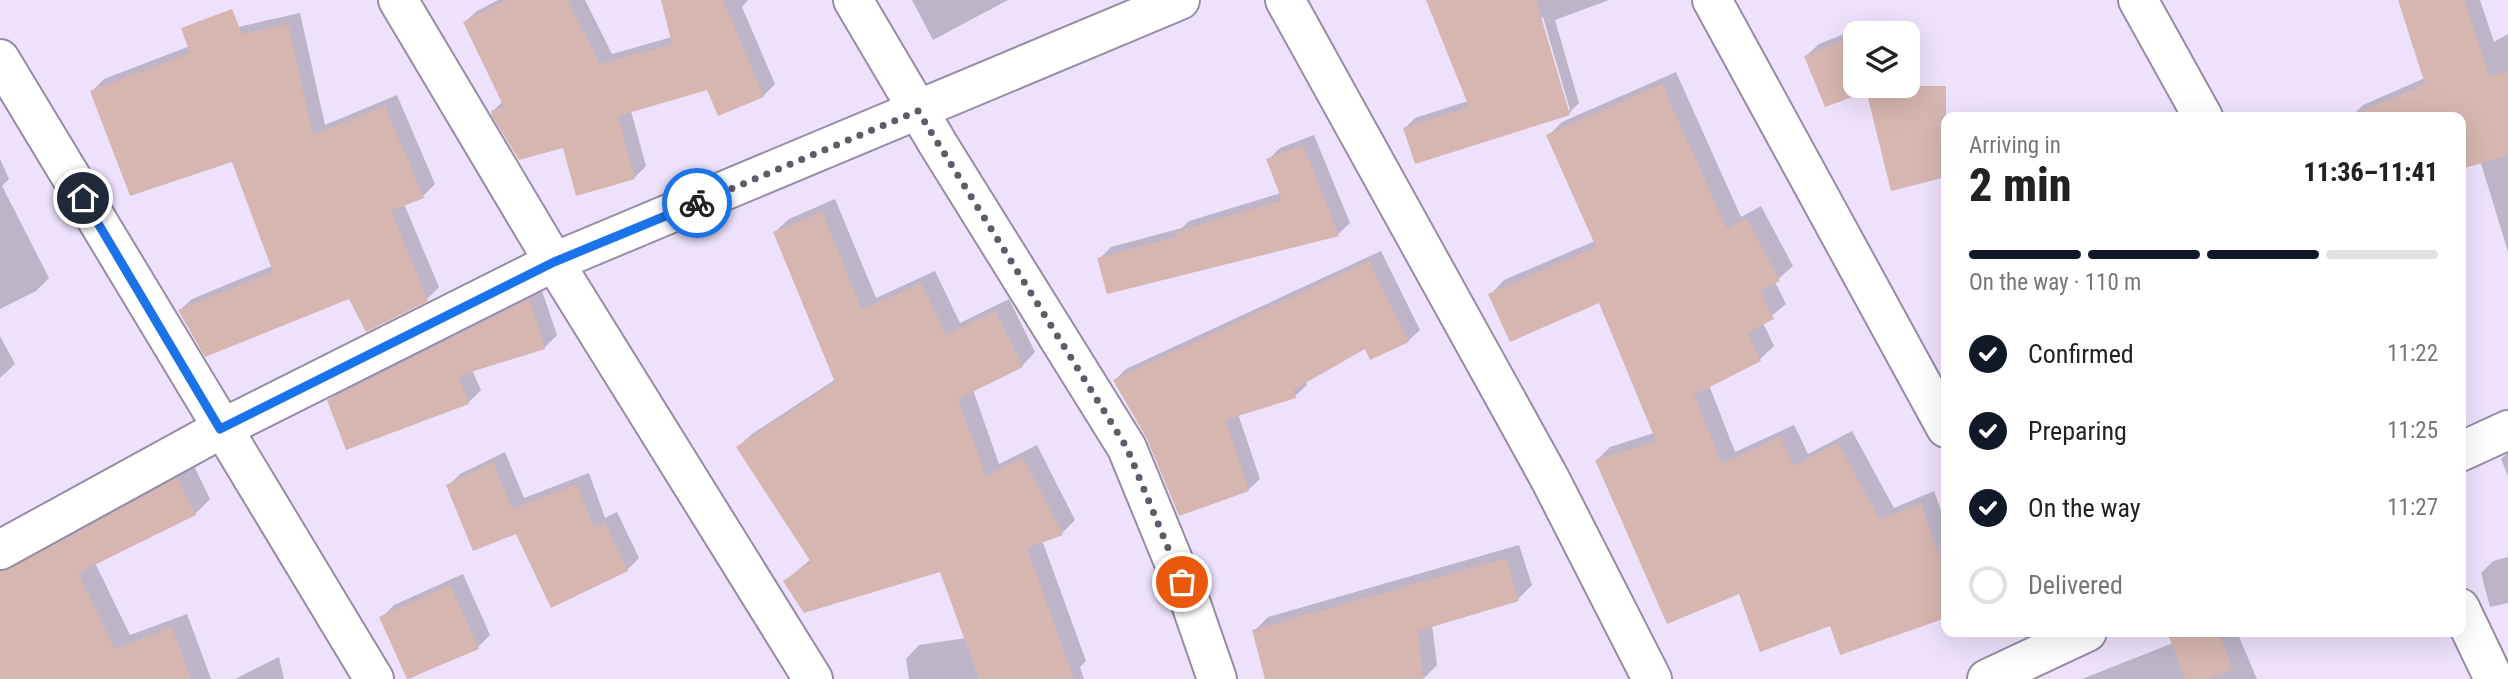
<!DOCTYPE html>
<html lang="en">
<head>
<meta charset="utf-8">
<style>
  body { margin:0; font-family:"Roboto Condensed",sans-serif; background:#f2f2f2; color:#222; height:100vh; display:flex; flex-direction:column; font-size:26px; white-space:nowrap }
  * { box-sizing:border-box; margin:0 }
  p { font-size:23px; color:#767676 }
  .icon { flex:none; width:38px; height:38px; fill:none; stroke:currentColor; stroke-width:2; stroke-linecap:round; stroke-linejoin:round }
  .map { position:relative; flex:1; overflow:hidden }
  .panel { position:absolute; left:1941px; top:112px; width:525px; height:525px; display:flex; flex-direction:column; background:#fff; border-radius:14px; box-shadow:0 7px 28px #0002 }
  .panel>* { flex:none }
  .buttons { position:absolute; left:1843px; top:21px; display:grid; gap:14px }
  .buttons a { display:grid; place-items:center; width:77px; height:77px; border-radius:14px; background:#fff; box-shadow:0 7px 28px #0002; font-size:35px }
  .pin { position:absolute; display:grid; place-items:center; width:60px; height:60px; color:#fff; margin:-30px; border:4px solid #fff; border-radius:50%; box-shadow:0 2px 7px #0007 }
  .courier { position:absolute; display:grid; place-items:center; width:70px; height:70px; margin:-35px; border:5px solid #1a73e8; border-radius:50%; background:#fff; color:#222; box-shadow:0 2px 9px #0007 }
  .head em { font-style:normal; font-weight:800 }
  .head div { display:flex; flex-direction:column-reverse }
  .head { display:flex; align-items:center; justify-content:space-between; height:119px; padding:0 28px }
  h1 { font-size:46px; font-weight:800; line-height:52px }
  .bar { display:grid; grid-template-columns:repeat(4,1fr); gap:10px 7px; align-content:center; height:84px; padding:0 28px }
  .bar i { height:9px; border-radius:5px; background:#e0e0e0 }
  .bar .on { background:#111827 }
  .bar p { grid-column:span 4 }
  ol { padding:0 28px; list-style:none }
  li { display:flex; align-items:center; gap:21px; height:77px }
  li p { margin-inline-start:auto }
  li .icon { padding:7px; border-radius:50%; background:#111827; color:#fff; stroke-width:4 }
  li:last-child { color:#767676 }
  li i { width:38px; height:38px; border:4px solid #e0e0e0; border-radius:50% }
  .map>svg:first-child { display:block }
  .shadow { fill:#0003; fill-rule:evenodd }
  .building { fill:#d5b6b0 }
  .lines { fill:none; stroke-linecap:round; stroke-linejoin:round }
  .street-casing { stroke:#978ca4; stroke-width:42 }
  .street { stroke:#fff; stroke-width:38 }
  .done { stroke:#615a69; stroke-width:7; stroke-dasharray:0 12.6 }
  .route { stroke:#1a73e8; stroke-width:9 }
</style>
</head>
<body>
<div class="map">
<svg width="2508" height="679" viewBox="0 0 2508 679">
  <rect width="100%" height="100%" fill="#ede1fb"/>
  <!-- shadow -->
  <g class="shadow">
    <path d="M498,0H585L612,54L672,37L663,0H748L742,7L775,84L763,96L708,88L631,111L646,166L634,178L493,111L503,101L465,22L477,11Z"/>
    <path d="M912,0H1008L933,40Z"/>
    <path d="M1428,0H1609L1555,20L1579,103L1569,113L1405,128L1415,118L1468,101ZM1543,17L1570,110H1567L1540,18Z"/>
    <path d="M2400,0H2480L2494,42L2508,34V252L2480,160L2460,117H2351L2363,105L2425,78Z"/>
    <path d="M300,13L325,125L397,95L435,184L423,196L404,204L439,287L427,299L350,297L180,310L192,299L272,266L233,160L92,91L104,79L190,46L202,35Z"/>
    <path d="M1874,22L1879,33H1855V86H1875L1826,105L1806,56L1819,44Z"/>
    <path d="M1676,72L1741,217L1761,206L1793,266L1775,282L1786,304L1763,323L1774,346L1760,359L1709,385L1735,452L1794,425L1808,454L1852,431L1894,508L1934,491L1946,524V616L1740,591L1597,460L1610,447L1654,433L1600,301L1491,294L1504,280L1595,241L1548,136L1562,122Z"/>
    <path d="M1978,112L1980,117H1959Z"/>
    <path d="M1314,135L1350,223L1338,234L1099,259L1111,247L1182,228L1189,221L1281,193L1268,160L1280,148Z"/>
    <path d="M0,159L9,179L2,186L49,278L36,291L0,309Z"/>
    <path d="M835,199L876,298L935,271L960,323L1009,299L1035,352L1022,366L973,390L999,464L1037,445L1075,520L1062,533L1042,540L1086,661L1080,667L1084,679H909L906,659L919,645L966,638L941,570L785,581L811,559L738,447L752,434L836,379L775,232L789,219Z"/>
    <path d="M1381,251L1420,330L1408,341L1366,346L1305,381L1307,385L1295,396L1238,414L1260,479L1248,490L1149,439L1115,380L1126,369Z"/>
    <path d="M541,288L557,335L544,348L472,370L481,390L468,403L329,401L342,388Z"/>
    <path d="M0,336L15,364L0,378Z"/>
    <path d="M505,452L524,498L589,473L605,518L617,512L639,558L627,570L552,606L516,532L448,486L460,474Z"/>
    <path d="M2508,452V476L2501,459Z"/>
    <path d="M193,464L210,499L195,514L95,563L130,635L187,614L211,679H0V551Z"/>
    <path d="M1519,545L1532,585L1518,599L1432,625L1437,665L1423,679H1267L1254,631L1268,617Z"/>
    <path d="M2508,557V603L2490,607L2481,573L2493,561Z"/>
    <path d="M463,574L490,635L478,647L409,679L381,618L394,605Z"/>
    <path d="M2169,632H2237L2257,679H2082L2173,643Z"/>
    <path d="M279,657L284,679H235Z"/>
  </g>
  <!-- building -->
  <g class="building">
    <path d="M507,0H567L600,64L672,44L661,0H723L764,97L718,116L707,90L618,116L635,179L576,196L563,148L519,160L492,116L491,111L504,107L463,22Z"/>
    <path d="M1426,0H1536L1570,115L1415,164L1403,128L1469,107Z"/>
    <path d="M2398,0H2464L2489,76L2508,71V156L2460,169V117H2349L2425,84Z"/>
    <path d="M232,9L242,34L288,24L313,135L385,106L424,198L391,211L428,301L366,332L349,299L205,357L178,310L273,272L232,162L130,196L90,91L190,53L181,28Z"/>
    <path d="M1855,36V96L1825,107L1804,56Z"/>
    <path d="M1662,84L1727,229L1747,218L1780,281L1760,291L1774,319L1747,333L1761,361L1694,395L1722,464L1780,437L1794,466L1838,443L1880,520L1921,503L1946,575V618L1840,655L1830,626L1760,652L1739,594L1667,624L1595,460L1656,441L1599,303L1510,342L1488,294L1596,247L1546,135Z"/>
    <path d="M1865,86H1946V177L1891,191Z"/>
    <path d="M1303,145L1339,236L1107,294L1097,258L1177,237L1175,232L1282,200L1266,159Z"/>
    <path d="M822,212L862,310L921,283L946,335L995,311L1023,367L958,399L986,476L1023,457L1063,535L1027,548L1074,679H979L940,572L804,613L783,581L811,562L736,447L835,382L773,232Z"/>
    <path d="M1369,261L1409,342L1370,360L1365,349L1293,390L1296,398L1225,420L1249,491L1179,516L1147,439L1113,380Z"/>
    <path d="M529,299L545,349L458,376L469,404L346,450L327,400Z"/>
    <path d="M493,462L512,509L577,484L594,528L605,523L628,571L551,608L516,534L473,551L446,485Z"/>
    <path d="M177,478L196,515L78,573L115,649L172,627L191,679H0V572L10,569Z"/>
    <path d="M1506,558L1519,601L1418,631L1423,679H1265L1252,630Z"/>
    <path d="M450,585L479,649L407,679L379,617Z"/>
    <path d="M2167,632H2218L2233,669L2208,679H2185Z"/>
  </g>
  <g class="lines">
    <!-- street casing -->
    <g class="street-casing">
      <g id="street">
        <path d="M398,0L554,262L813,679"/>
        <path d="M853,0L938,144L1127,448L1191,604L1217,679"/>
        <path d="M1285,0L1550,479L1652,679"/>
        <path d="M1712,0L1946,428"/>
        <path d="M2138,0L2203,117"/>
        <path d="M0,59L374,679"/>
        <path d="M2460,452L2508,430"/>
        <path d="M0,550L221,429L554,262L1180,0"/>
        <path d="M2460,608L2494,679"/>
        <path d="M1987,679L2087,632"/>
      </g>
    </g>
    <!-- street -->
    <use href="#street" class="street"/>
  </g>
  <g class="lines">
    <!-- done -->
    <path class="done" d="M697,203L918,111L1127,448L1182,582"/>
    <!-- route -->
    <path class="route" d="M83,198L220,429L554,262L697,203"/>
  </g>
</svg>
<div class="buttons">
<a><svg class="icon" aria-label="layers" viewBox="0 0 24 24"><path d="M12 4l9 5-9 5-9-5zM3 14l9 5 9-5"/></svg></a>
</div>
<div class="pin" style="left:1182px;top:582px;background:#ea580c"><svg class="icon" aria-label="bag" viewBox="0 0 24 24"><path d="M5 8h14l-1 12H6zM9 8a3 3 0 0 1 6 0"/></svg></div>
<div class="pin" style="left:83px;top:198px;background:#1f2937"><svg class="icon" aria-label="home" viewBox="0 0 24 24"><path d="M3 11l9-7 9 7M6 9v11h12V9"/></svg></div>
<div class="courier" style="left:697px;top:203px"><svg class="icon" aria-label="bike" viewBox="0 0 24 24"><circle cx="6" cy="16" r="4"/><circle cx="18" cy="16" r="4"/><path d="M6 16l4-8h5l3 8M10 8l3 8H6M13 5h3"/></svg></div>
<section class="panel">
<div class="head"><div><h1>2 min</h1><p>Arriving in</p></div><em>11:36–11:41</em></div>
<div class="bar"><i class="on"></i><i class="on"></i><i class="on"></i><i></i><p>On the way · 110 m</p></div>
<ol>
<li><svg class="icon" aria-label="check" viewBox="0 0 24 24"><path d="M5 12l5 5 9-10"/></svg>Confirmed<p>11:22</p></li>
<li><svg class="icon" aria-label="check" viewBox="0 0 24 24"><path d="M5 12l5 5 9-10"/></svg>Preparing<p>11:25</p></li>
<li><svg class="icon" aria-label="check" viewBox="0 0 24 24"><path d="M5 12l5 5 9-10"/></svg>On the way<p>11:27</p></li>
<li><i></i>Delivered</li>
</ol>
</section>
</div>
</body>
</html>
